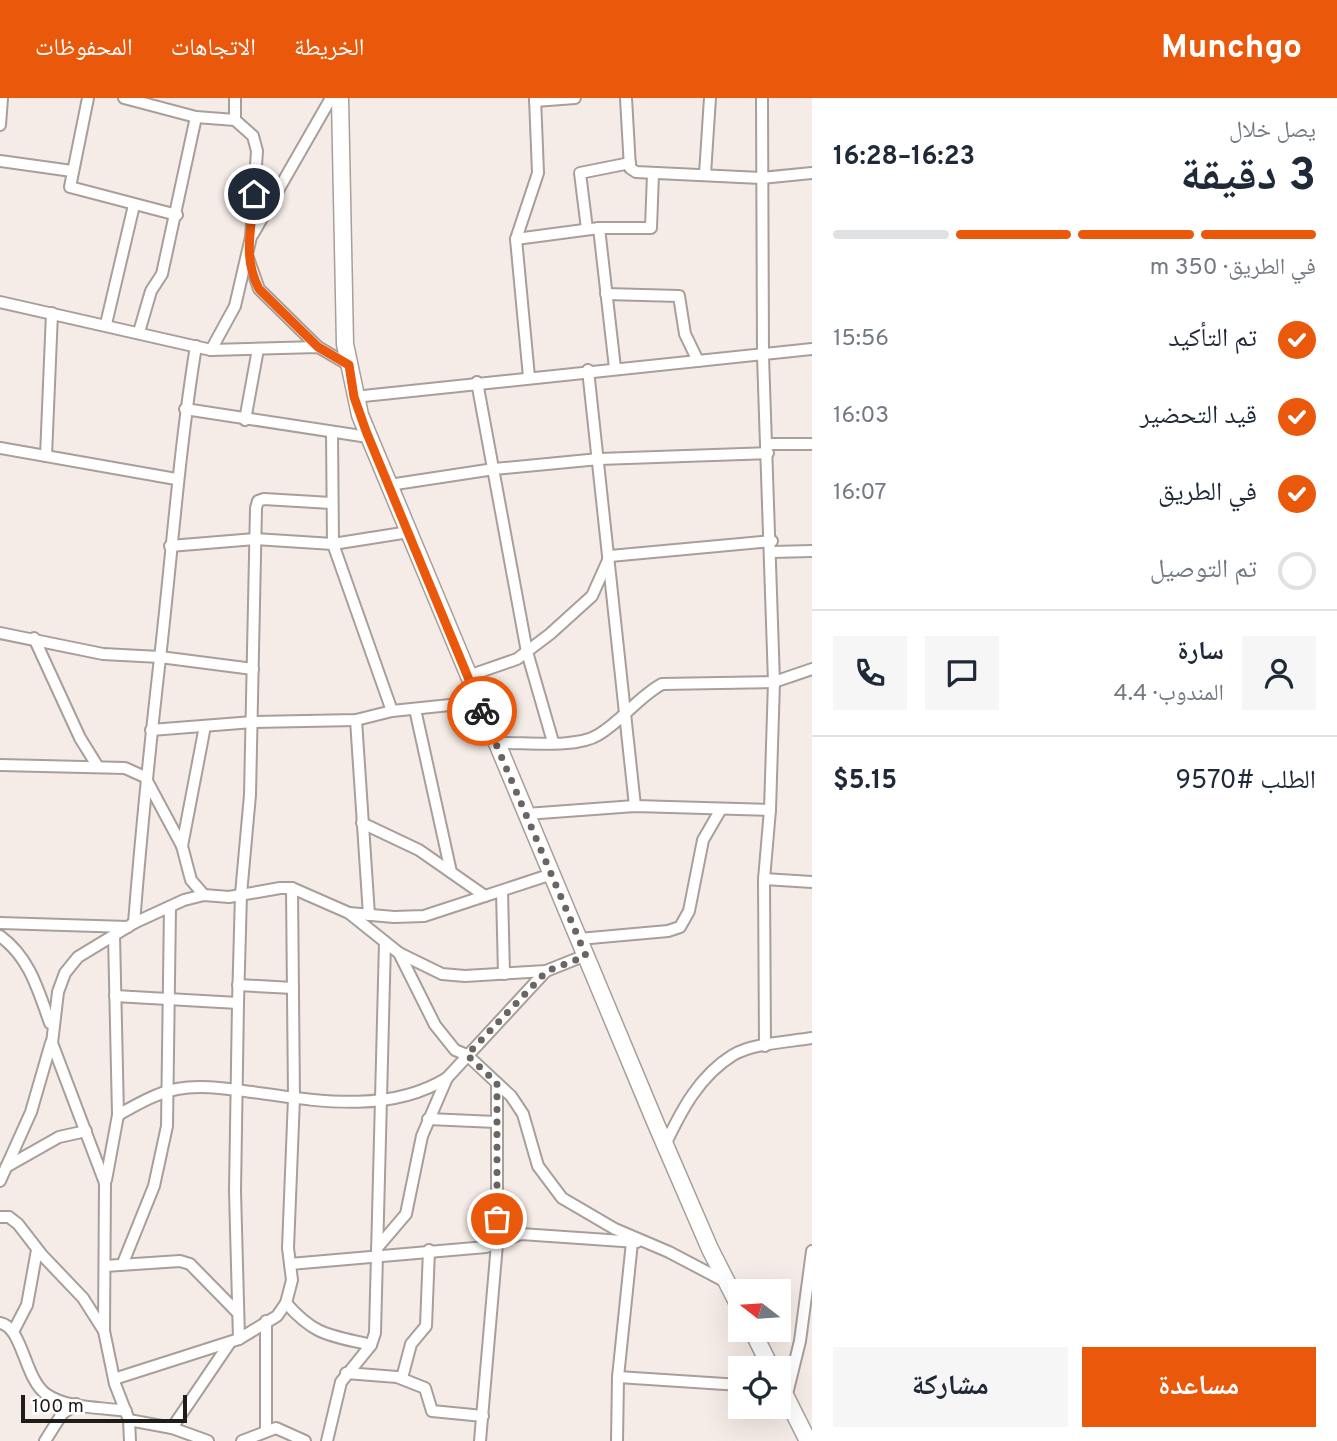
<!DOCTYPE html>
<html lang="ar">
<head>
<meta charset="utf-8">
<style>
  body { margin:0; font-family:Overpass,"Noto Naskh Arabic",sans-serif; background:#f6f6f7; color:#1f2937; direction:rtl; height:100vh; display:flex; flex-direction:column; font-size:26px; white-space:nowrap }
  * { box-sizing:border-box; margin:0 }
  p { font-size:23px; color:#747a83 }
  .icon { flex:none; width:38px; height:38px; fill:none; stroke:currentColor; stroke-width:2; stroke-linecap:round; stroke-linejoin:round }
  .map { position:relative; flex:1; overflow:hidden; direction:ltr }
  .panel { display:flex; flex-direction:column; background:#fff; width:525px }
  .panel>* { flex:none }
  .needle { width:46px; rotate:287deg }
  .fabs { position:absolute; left:728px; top:1181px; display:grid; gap:14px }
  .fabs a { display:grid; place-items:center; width:63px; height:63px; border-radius:0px; background:#fff; box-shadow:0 7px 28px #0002; font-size:35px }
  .scale { position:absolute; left:21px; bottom:18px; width:166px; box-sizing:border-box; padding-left:7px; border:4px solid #1f1c1a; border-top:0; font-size:19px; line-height:24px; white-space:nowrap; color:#1f1c1a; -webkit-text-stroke:5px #fff; paint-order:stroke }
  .pin { position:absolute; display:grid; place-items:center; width:60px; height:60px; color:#fff; margin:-30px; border:4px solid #fff; border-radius:50%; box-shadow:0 2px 7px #0007 }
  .courier { position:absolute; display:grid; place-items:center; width:70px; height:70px; margin:-35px; border:5px solid #ea580c; border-radius:50%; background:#fff; color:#222; box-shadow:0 2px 9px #0007 }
  .overview em { font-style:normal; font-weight:700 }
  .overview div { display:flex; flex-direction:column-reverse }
  .overview { display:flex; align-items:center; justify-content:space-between; height:119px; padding:0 21px }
  h1 { font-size:46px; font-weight:700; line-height:52px }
  .bar { display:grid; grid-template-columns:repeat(4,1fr); gap:10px 7px; align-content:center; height:84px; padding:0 21px }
  .bar i { height:9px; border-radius:5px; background:#e0e1e3 }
  .bar .on { background:#ea580c }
  .bar p { grid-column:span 4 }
  .line { display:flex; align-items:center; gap:18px; padding:0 21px; border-top:2px solid #e0e1e3 }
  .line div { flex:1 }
  .round { display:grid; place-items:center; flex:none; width:74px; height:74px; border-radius:0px; background:#f6f6f7 }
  ol { padding:0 21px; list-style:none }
  li { display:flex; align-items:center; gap:21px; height:77px }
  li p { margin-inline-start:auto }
  li .icon { padding:7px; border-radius:50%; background:#ea580c; color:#fff; stroke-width:4 }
  li:last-child { color:#747a83 }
  li i { width:38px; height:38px; border:4px solid #e0e1e3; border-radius:50% }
  .action { display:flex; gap:14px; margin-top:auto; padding:14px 21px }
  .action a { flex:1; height:80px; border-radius:0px; background:#ea580c; color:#fff; font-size:28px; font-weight:700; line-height:80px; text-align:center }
  .action a+a { background:#f6f6f7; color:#1f2937 }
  header { display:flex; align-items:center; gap:42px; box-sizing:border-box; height:98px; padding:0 35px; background:#ea580c; color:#fff }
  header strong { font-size:33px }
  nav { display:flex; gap:38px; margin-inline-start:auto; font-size:24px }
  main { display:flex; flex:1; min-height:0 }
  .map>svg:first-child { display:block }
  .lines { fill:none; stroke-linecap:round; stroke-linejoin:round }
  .street-casing { stroke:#a89e9a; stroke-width:14 }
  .secondary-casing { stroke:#a89e9a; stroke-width:19 }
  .street { stroke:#fff; stroke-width:10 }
  .secondary { stroke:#fff; stroke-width:16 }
  .done { stroke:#6a6562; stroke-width:7; stroke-dasharray:0 12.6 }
  .route { stroke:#ea580c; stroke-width:9 }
</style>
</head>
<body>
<header>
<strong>Munchgo</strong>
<nav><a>الخريطة</a><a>الاتجاهات</a><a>المحفوظات</a></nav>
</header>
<main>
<section class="panel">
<div class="overview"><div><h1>3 دقيقة</h1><p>يصل خلال</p></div><em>16:23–16:28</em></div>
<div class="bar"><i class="on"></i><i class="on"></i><i class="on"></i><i></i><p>في الطريق · 350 m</p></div>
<ol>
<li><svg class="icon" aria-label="check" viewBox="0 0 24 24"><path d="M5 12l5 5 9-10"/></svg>تم التأكيد<p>15:56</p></li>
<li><svg class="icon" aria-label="check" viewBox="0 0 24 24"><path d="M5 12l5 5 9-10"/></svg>قيد التحضير<p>16:03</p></li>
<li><svg class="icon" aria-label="check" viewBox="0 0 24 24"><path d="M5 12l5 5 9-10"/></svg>في الطريق<p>16:07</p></li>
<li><i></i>تم التوصيل</li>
</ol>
<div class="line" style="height:126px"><a class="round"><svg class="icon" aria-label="person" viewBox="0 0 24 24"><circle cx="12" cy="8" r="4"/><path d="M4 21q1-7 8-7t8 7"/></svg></a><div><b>سارة</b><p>المندوب · 4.4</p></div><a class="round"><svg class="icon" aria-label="chat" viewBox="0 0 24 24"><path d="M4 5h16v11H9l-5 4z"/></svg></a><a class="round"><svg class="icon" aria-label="phone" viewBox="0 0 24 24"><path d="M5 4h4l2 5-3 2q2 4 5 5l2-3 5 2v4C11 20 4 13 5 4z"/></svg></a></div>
<div class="line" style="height:91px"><div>الطلب #9570</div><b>$5.15</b></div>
<div class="action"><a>مساعدة</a><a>مشاركة</a></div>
</section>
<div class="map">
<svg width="812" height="1343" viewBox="0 0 812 1343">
  <rect width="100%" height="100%" fill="#f6ece7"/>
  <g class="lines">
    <!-- street casing -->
    <g class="street-casing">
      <g id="street">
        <path d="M88,0L70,89L177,117"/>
        <path d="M124,0L196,19L235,22L253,38L257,53L251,139L235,208L211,252"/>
        <path d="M626,0L630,70L636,74L761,80L812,75"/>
        <path d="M762,0L763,258L774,584L770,712L764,781L765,948"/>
        <path d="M535,3L575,0"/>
        <path d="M235,22V0"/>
        <path d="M0,27L2,0"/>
        <path d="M0,63L72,73"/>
        <path d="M705,76L710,0"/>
        <path d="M599,130L615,270"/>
        <path d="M587,131L580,75L630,65"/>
        <path d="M253,136L331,0"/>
        <path d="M516,141L599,130H651L653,76"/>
        <path d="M248,160L259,191L318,249"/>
        <path d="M606,196L679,198L685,236L698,263"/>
        <path d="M0,204L211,252L318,249L349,267"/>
        <path d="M106,226L134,107"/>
        <path d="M139,234L151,193L162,176L196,19"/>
        <path d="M588,272L635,708"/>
        <path d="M529,279L516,141L538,75L535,0"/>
        <path d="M477,284L527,554L553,644"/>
        <path d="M354,299L812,251"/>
        <path d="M185,311L368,339"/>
        <path d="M245,322L258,251"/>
        <path d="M332,334L333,446L392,613"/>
        <path d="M767,346H812"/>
        <path d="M0,350L176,381"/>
        <path d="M46,358L52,215"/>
        <path d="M389,387L494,371L599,361L768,355"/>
        <path d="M170,448L255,441L333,446L409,434"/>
        <path d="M772,454L812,453"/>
        <path d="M610,458L772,443"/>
        <path d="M0,535L103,556L160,559L253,571"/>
        <path d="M34,540L80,640L98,669"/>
        <path d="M468,578L517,561L550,536L592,498L609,460"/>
        <path d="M415,611L451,774"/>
        <path d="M356,622L369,817"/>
        <path d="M151,632L253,624L356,622L392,613L479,604"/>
        <path d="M496,645C524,644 575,651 598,637C622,623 638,599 662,586L774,584L812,571"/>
        <path d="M0,667L125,670L145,679L182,748L191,782L204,797"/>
        <path d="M526,716L635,708L770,712"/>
        <path d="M362,725L419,752L485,798"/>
        <path d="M182,748L205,628"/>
        <path d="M764,781L812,784"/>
        <path d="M502,793L504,876"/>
        <path d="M349,815L394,819L424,818L552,776"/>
        <path d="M0,825L128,829"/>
        <path d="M134,825C141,736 150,648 160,560C172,456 179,352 196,248"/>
        <path d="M0,838C30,860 38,892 50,925"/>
        <path d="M579,841L668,833L680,829L689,813L703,742L721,711"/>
        <path d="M399,855L435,927L455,952L467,957L511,998L523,1016L538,1068L562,1100L615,1131L669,1154L726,1184"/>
        <path d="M238,887L293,890"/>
        <path d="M115,898L238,905"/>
        <path d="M118,1017C136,1007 156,995 177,991C201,986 229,991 252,994C317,1003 389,1016 447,980L546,873"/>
        <path d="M428,1021L496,1024"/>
        <path d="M665,1047C681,1013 699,978 733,957C754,945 788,944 812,940"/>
        <path d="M6,1069L59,1039L86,1033"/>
        <path d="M106,1082L118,1017L114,837"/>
        <path d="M0,1083L31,1014L51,945"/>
        <path d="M0,1119H9L18,1126L42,1157L83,1200L104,1233"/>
        <path d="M377,1150L406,1116L422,1038L447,980"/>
        <path d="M123,1165L154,1088L167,1028L170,809"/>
        <path d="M290,1166L486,1149L521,1136L637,1144"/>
        <path d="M105,1168L180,1163L190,1166L237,1214"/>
        <path d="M286,1205C315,1238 329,1237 371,1247"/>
        <path d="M0,1225C23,1229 24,1280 46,1296C67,1311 101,1309 126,1313"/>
        <path d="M14,1232L27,1207L37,1152"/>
        <path d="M239,1241L235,1093L238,905L241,796L250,697L256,410L258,403L264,401L331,405"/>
        <path d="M346,1275L397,1279L425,1290L432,1313L483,1318"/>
        <path d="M618,1279L740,1287"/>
        <path d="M402,1280L411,1246L426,1228L429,1152"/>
        <path d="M114,1281L239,1241L277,1218L286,1205L292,1182L288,1150L294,1000L292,790"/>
        <path d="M786,1300L800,1243L812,1153"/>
        <path d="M129,1322L172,1330L208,1343"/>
        <path d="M172,1330L229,1246"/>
        <path d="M266,1333V1223"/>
        <path d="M45,1343L62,1316L76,1306"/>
        <path d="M130,1343L129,1322L115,1286L104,1233L105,1085L52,945L58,894L65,875L78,859L134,825L184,802L204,797L229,799L280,790H292L349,815L399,855L442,876L465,878L546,873L586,857"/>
        <path d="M242,1343L276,1330L305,1343"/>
        <path d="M327,1343L341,1284L371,1247L375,1235L385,844"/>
        <path d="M480,1343L497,1146V985"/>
        <path d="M617,1343L618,1279L632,1144"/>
      </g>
    </g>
    <!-- secondary casing -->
    <g class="secondary-casing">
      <g id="secondary">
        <path d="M340,0L345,246L360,317L656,1026L710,1151L740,1210"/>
        <path d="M752,1232L771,1270"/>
        <path d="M779,1285L808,1343"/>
      </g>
    </g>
    <!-- street -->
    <use href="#street" class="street"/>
    <!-- secondary -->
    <use href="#secondary" class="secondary"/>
  </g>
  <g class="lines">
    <!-- done -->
    <path class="done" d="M482,613L586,858L547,873L467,957L497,985V1121"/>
    <!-- route -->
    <path class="route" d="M254,96C252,131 242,158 259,191L318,249L349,267L354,299L366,333L482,613"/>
  </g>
</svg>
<div class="fabs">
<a><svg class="needle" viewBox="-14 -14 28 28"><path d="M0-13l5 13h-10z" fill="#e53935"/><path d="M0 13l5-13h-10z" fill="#747a83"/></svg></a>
<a><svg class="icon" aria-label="locate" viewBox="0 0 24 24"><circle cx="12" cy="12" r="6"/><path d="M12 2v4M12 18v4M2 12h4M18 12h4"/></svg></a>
</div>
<div class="scale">100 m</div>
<div class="pin" style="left:497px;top:1121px;background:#ea580c"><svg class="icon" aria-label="bag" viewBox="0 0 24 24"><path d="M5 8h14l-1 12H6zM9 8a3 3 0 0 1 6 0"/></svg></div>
<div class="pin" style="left:254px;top:96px;background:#1f2937"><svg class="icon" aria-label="home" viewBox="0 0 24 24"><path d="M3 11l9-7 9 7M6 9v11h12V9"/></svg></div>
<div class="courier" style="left:482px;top:613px"><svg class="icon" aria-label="bike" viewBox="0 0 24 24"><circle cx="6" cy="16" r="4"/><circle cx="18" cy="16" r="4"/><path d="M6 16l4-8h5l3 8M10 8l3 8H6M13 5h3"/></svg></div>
</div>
</main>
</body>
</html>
